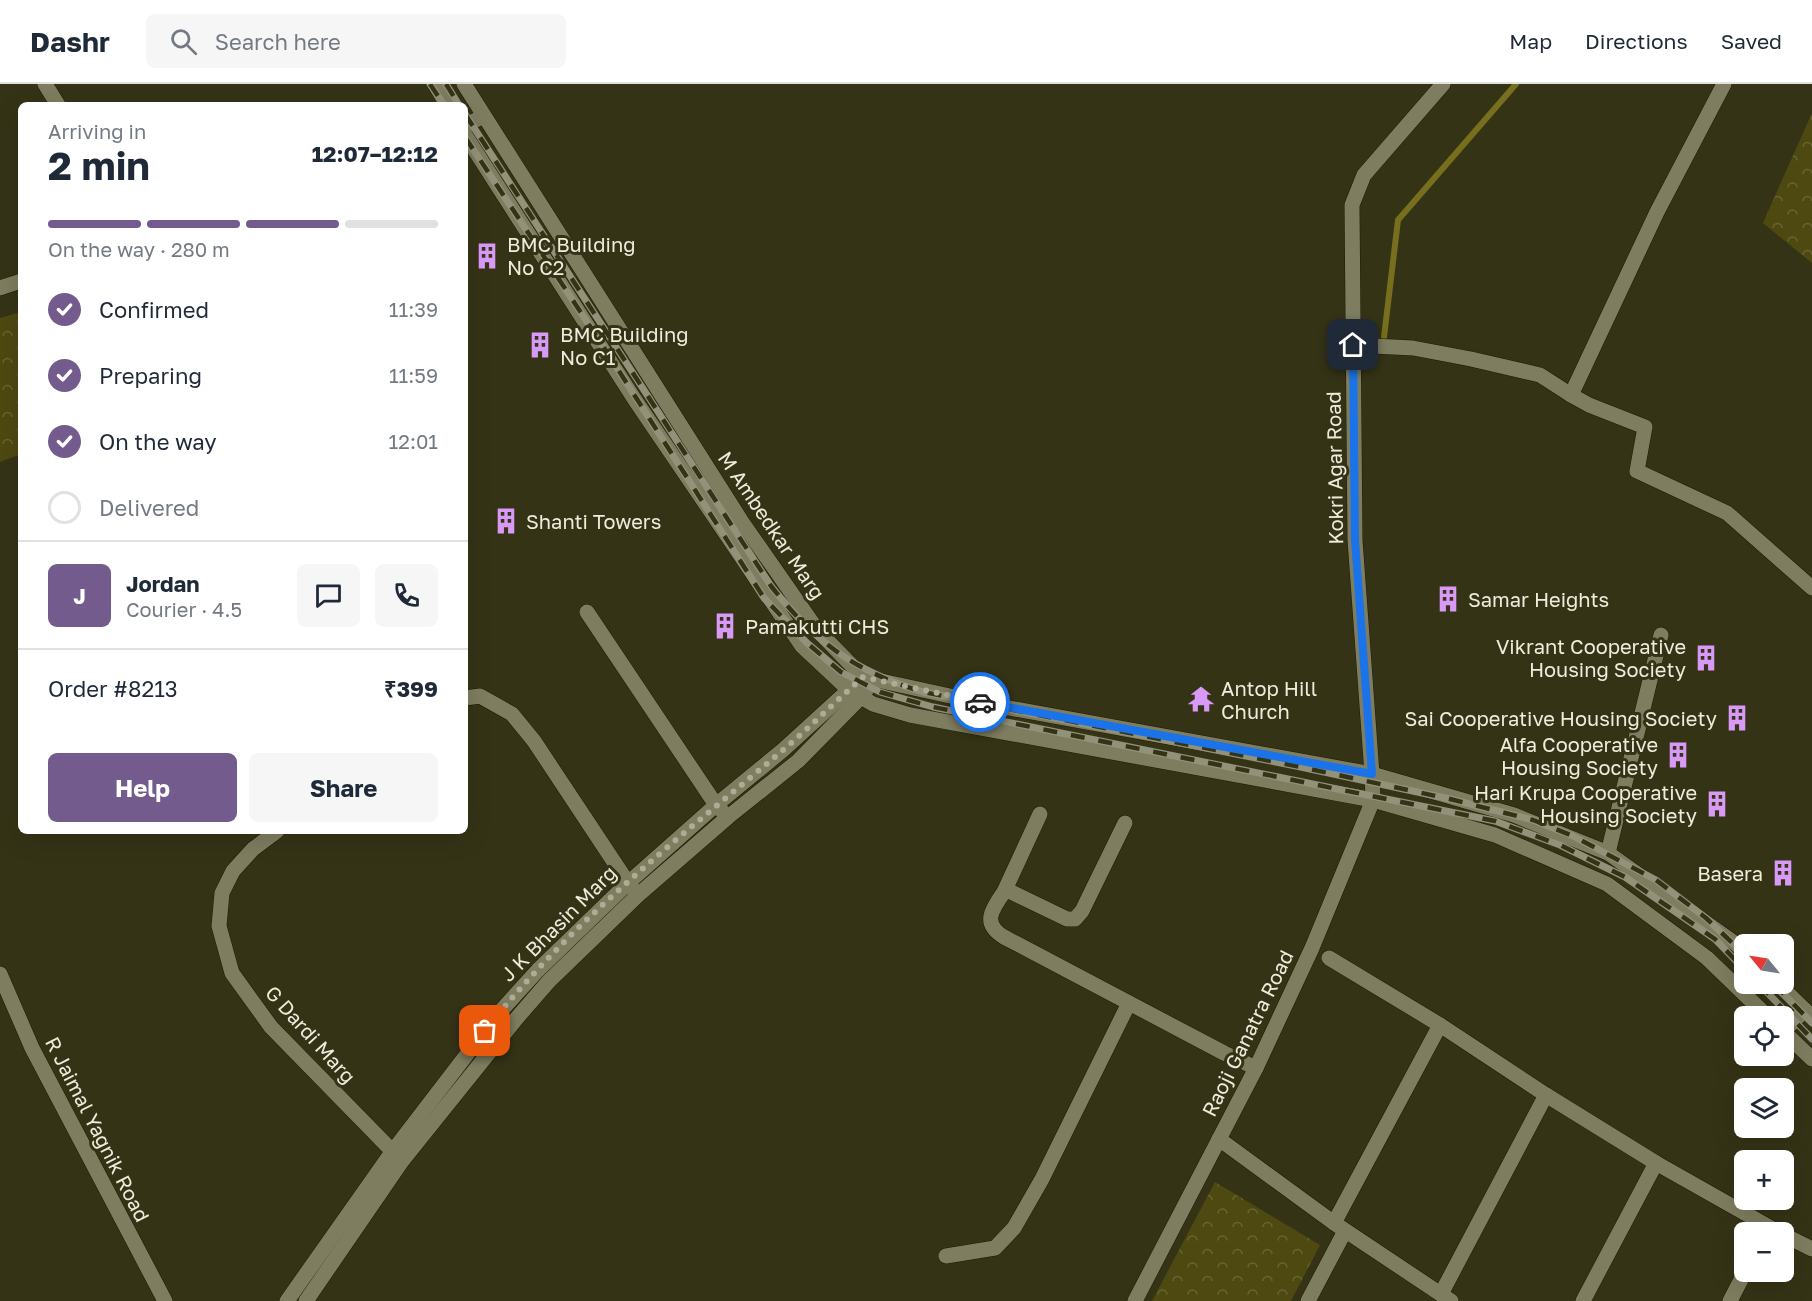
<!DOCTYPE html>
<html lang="en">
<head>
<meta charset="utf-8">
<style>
  body { margin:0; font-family:"Golos Text",sans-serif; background:#f6f6f7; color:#1f2937; height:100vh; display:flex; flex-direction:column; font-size:22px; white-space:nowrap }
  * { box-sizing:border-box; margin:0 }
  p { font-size:20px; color:#747a83 }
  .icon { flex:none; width:33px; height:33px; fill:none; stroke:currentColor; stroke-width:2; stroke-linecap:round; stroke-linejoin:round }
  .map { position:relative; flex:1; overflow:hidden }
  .side { position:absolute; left:18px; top:18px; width:450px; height:732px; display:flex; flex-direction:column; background:#fff; border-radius:9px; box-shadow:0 6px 24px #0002 }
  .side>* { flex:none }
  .needle { width:39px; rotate:300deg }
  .controls { position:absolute; left:1734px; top:850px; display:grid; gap:12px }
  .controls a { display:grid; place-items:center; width:60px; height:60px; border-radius:9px; background:#fff; box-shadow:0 6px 24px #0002; font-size:30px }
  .pin { position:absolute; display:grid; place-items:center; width:51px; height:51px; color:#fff; margin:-26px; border-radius:12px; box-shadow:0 3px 9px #0006 }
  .courier { position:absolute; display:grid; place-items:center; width:60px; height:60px; margin:-30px; border:4px solid #1a73e8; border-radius:50%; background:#fff; color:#222; box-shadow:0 2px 8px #0007 }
  .summary em { font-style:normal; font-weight:700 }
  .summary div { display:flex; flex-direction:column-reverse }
  .summary { display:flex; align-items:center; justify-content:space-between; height:102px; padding:0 30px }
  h1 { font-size:39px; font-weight:700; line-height:45px }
  .bar { display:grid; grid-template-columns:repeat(4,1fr); gap:9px 6px; align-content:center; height:72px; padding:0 30px }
  .bar i { height:8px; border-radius:4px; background:#e0e1e3 }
  .bar .active { background:#735c8d }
  .bar p { grid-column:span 4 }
  .line { display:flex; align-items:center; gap:15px; padding:0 30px; border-top:2px solid #e0e1e3 }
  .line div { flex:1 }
  .round { display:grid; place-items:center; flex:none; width:63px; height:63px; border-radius:9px; background:#f6f6f7 }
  ol { padding:0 30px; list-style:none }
  li { display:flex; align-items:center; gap:18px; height:66px }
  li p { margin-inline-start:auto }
  li .icon { padding:6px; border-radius:50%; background:#735c8d; color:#fff; stroke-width:4 }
  li:last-child { color:#747a83 }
  li i { width:33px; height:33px; border:3px solid #e0e1e3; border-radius:50% }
  .primary-button { display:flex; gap:12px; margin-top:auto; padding:12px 30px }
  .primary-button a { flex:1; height:69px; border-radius:9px; background:#735c8d; color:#fff; font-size:24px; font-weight:700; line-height:69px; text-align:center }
  .primary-button a+a { background:#f6f6f7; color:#1f2937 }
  header { display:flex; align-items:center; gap:36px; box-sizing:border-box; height:84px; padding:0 30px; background:#fff; border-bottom:2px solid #e0e1e3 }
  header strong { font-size:28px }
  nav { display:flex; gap:33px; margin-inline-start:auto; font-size:21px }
  .search { width:420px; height:54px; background:#f6f6f7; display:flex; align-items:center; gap:15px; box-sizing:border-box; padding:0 21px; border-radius:9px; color:#747a83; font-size:22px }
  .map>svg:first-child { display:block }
  .park { fill:url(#park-crowns) }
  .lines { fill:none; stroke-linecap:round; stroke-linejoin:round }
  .stream { stroke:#776f1d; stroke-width:6 }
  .minor-casing { stroke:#1d1a00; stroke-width:16 }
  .tertiary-casing { stroke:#1d1a00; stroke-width:16 }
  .secondary-casing { stroke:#1d1a00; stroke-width:16 }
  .minor { stroke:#7f7d5f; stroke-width:15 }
  .tertiary { stroke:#7f7d5f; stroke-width:15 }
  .secondary { stroke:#7f7d5f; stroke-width:15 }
  .rail-casing { stroke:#92917a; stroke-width:7 }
  .rail { stroke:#353316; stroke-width:4.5; stroke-dasharray:14; stroke-linecap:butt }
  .done { stroke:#adac97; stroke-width:6; stroke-dasharray:0 10.8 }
  .route { stroke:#1a73e8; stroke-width:8 }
  .labels { text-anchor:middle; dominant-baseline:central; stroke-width:6; stroke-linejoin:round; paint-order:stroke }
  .poi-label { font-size:20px; fill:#eeeddc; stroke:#353316; text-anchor:start }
  .street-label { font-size:20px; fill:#eeeddc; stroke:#353316 }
</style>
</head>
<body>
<header>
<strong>Dashr</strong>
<div class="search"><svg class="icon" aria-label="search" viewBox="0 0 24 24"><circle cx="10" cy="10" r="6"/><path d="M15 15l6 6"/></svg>Search here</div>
<nav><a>Map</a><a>Directions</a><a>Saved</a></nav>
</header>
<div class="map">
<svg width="1812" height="1217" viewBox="0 0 1812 1217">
  <defs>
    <pattern id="park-crowns" width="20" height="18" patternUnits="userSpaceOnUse" patternTransform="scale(1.5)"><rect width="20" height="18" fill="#4e4911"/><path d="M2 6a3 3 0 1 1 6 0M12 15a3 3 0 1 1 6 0" fill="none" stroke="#686433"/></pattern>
  </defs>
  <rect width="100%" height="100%" fill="#353316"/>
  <!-- park -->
  <g class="park">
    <path d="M1812,29V179L1763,139Z"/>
    <path d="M21,228V370L0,378V234Z"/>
    <path d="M1215,1098L1320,1161L1291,1217H1152Z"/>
  </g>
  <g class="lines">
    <!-- stream -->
    <path class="stream" d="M1384,253L1398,136L1516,0"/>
    <!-- minor casing -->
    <g class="minor-casing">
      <g id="minor">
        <path d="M45,0L58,21"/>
        <path d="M465,42L483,32"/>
        <path d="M0,204L21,197"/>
        <path d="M1353,261L1413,264L1471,275L1540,291L1571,311L1657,128L1724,0"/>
        <path d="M1571,311L1589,321L1645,343L1637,387L1727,429L1812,504"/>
        <path d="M587,528L716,721L728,733"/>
        <path d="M465,614L480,612L512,630L534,657L628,799L636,809"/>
        <path d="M1372,690L1355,456L1352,121L1364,91L1443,0"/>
        <path d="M1125,739L1082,827L1075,835H1067L1009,807L1004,808C991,826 982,840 1004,853L1224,969L1256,984"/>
        <path d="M277,747L253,765L233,787L222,809L219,842L232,889L271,943L402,1077"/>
        <path d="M1608,769L1661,551"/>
        <path d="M1004,808L1040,730"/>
        <path d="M1329,874L1440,941L1546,1011L1656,1079L1780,1149"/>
        <path d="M0,890L32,964L165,1217"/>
        <path d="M1219,1055L1334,1139L1451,1217"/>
        <path d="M1334,1139L1440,941"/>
        <path d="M1784,1151L1812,1165"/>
        <path d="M946,1172L995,1164L1014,1144L1042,1095L1129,919"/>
        <path d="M1441,1210L1546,1011"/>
        <path d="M1308,1217L1345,1147"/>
        <path d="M1583,1217L1656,1079"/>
        <path d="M1730,1217L1745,1188"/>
      </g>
    </g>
    <!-- tertiary casing -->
    <g class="tertiary-casing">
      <g id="tertiary">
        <path d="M287,1217L392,1068L498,930L538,886L628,799L716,721L783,666L863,593"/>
        <path d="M306,1217L402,1077L516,935L549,897L638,811L728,733L798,677L861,613L874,595"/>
        <path d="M1135,1217L1256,984L1312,864L1373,716L1372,690"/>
      </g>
    </g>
    <!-- secondary casing -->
    <g class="secondary-casing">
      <g id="secondary">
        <path d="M435,0L447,21"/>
        <path d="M464,0L742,438L818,547L863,593L982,619L1372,690L1514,731L1608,769L1736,860L1744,868"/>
        <path d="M465,51L635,316L802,562L849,606L873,620L910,631L1373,716L1495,751L1607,800L1707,874L1768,933"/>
        <path d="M1778,900L1812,933"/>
        <path d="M1784,947L1805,926"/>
        <path d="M1784,948L1812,975"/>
      </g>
    </g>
    <!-- minor -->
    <use href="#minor" class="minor"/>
    <!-- tertiary -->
    <use href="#tertiary" class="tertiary"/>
    <!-- secondary -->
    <use href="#secondary" class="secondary"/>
    <!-- rail casing -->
    <g class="rail-casing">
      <g id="rail">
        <path d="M430,0L444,21"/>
        <path d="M446,0L459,21"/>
        <path d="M465,30L771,502C816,559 854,587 923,608L1296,682L1450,715L1533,736L1573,752L1656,796L1706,834L1744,870"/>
        <path d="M465,53L603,262L764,514L807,559L841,588L880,608L933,623L1495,737L1560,761L1625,793L1715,855L1744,885"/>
        <path d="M1759,900L1812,955"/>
        <path d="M1774,900L1812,939"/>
      </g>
    </g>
    <!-- rail -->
    <use href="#rail" class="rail"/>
  </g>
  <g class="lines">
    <!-- done -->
    <path class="done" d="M485,947C568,840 679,754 782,667C810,643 836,617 863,593L980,618"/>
    <!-- route -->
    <path class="route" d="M980,618L1372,690L1355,456L1353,261"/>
  </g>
  <!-- icons -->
  <defs>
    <g id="building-bare" transform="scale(2.07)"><path d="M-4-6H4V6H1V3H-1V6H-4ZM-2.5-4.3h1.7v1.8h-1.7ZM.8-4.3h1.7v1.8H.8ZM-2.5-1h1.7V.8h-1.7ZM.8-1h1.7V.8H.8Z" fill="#d99af7" stroke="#353316" stroke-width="2.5" paint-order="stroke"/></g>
    <g id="temple-bare" transform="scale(2.07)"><path d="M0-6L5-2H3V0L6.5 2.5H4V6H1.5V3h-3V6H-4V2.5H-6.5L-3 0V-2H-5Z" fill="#d99af7" stroke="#353316" stroke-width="2.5" paint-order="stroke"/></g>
  </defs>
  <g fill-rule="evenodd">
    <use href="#building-bare" x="487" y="172"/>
    <use href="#building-bare" x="540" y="261"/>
    <use href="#building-bare" x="506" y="437"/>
    <use href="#building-bare" x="1448" y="515"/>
    <use href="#building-bare" x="725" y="542"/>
    <use href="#building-bare" x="1706" y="574"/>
    <use href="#temple-bare" x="1201" y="615"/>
    <use href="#building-bare" x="1737" y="634"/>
    <use href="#building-bare" x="1678" y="671"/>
    <use href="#building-bare" x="1717" y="720"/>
    <use href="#building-bare" x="1783" y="789"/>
  </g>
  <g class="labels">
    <!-- poi labels -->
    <g class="poi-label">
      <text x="507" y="160">BMC Building<tspan x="507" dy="23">No C2</tspan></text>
      <text x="560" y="250">BMC Building<tspan x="560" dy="23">No C1</tspan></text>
      <text x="526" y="437">Shanti Towers</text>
      <text x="1468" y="515">Samar Heights</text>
      <text x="745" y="542">Pamakutti CHS</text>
      <text x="1686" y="562" text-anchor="end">Vikrant Cooperative<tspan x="1686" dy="23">Housing Society</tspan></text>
      <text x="1221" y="604">Antop Hill<tspan x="1221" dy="23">Church</tspan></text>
      <text x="1717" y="634" text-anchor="end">Sai Cooperative Housing Society</text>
      <text x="1658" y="660" text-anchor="end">Alfa Cooperative<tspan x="1658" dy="23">Housing Society</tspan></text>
      <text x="1697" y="708" text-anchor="end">Hari Krupa Cooperative<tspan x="1697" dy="23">Housing Society</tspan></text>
      <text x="1763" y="789" text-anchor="end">Basera</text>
    </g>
    <!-- street labels -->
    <g class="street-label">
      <text transform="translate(1334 384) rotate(-91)">Kokri Agar Road</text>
      <text transform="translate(772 441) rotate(56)">M Ambedkar Marg</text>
      <text transform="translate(558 839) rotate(-45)">J K Bhasin Marg</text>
      <text transform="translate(1247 949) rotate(-64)">Raoji Ganatra Road</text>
      <text transform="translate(311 950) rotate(48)">G Dardi Marg</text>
      <text transform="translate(98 1045) rotate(63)">R Jaimal Yagnik Road</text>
    </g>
  </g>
</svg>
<div class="controls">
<a><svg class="needle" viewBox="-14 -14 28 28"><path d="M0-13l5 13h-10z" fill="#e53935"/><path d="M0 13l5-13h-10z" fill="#747a83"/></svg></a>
<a><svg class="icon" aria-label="locate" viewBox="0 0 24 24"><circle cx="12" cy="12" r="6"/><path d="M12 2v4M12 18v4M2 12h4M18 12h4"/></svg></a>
<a><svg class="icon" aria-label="layers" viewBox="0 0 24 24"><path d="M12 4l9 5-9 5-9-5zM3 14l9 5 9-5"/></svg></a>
<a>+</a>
<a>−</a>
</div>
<div class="pin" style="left:485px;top:947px;background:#ea580c"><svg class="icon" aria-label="bag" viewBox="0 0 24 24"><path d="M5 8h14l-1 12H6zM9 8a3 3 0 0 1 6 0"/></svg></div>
<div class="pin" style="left:1353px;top:261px;background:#1f2937"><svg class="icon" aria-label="home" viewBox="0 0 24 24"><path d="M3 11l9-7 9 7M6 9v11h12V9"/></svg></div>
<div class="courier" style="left:980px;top:618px"><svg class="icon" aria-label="car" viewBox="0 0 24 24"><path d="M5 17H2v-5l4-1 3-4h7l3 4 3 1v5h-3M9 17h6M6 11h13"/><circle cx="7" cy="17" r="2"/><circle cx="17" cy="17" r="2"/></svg></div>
<section class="side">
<div class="summary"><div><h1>2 min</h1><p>Arriving in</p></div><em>12:07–12:12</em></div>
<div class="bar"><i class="active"></i><i class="active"></i><i class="active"></i><i></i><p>On the way · 280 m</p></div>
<ol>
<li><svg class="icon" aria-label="check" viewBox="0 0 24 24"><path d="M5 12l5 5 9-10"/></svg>Confirmed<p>11:39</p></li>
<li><svg class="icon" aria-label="check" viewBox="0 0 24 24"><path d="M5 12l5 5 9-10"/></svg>Preparing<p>11:59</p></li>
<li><svg class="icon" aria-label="check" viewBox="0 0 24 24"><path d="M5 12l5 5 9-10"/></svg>On the way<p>12:01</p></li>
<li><i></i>Delivered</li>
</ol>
<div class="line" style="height:108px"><b class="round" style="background:#735c8d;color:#fff">J</b><div><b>Jordan</b><p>Courier · 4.5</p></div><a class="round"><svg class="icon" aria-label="chat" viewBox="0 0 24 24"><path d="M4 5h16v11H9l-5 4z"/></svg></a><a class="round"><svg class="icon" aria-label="phone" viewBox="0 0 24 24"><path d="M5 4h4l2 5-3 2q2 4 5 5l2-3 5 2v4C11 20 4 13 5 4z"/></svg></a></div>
<div class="line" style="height:78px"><div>Order #8213</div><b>₹399</b></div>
<div class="primary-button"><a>Help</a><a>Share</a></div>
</section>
</div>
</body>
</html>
